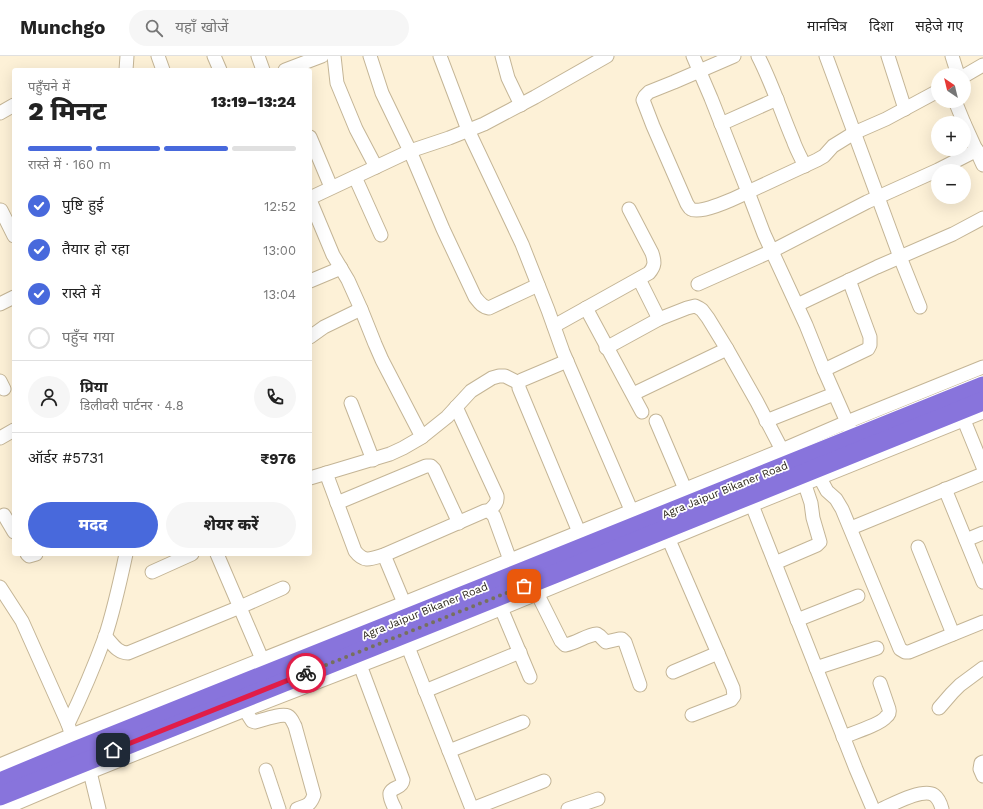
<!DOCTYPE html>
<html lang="hi">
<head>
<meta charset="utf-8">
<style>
  body { margin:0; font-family:"Work Sans","Noto Sans Devanagari",sans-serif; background:#f6f6f6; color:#222; height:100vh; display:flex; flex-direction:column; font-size:15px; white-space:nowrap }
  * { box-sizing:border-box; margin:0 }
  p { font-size:13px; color:#767676 }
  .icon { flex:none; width:22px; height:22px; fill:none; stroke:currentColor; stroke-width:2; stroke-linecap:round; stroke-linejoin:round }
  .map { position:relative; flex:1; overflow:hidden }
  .details { position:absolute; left:12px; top:12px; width:300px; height:488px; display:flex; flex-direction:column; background:#fff; border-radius:4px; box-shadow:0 4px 16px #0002 }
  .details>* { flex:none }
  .needle { width:26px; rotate:325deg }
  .buttons { position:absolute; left:931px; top:12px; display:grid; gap:8px }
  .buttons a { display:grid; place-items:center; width:40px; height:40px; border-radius:50%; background:#fff; box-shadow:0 4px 16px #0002; font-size:20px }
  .pin { position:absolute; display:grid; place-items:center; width:34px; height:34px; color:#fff; margin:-17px; border-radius:8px; box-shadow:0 2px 6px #0006 }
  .courier { position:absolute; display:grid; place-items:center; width:40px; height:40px; margin:-20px; border:3px solid #e11d48; border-radius:50%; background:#fff; color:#222; box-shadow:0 1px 5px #0007 }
  .summary em { font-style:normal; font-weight:800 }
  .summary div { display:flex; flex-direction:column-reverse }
  .summary { display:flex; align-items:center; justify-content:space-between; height:68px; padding:0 16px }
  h1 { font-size:26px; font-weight:800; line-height:30px }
  .bar { display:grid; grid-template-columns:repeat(4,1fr); gap:6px 4px; align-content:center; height:48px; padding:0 16px }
  .bar i { height:5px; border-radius:3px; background:#e0e0e0 }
  .bar .current { background:#4869dc }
  .bar p { grid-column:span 4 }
  .line { display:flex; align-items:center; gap:10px; padding:0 16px; border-top:1px solid #e0e0e0 }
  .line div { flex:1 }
  .round { display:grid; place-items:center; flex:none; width:42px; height:42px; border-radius:21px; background:#f6f6f6 }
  ol { padding:0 16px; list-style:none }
  li { display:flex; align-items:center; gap:12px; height:44px }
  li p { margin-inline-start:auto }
  li .icon { padding:4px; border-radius:50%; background:#4869dc; color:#fff; stroke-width:4 }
  li:last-child { color:#767676 }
  li i { width:22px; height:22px; border:2px solid #e0e0e0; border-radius:50% }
  .button { display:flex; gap:8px; margin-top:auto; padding:8px 16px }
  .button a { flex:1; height:46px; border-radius:24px; background:#4869dc; color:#fff; font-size:16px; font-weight:800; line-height:46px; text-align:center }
  .button a+a { background:#f6f6f6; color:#222 }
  header { display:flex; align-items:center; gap:24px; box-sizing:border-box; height:56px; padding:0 20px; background:#fff; border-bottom:1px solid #e0e0e0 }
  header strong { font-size:19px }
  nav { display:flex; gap:22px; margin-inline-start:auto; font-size:14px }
  .search { width:280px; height:36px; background:#f6f6f6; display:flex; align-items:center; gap:10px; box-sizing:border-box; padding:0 14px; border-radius:22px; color:#767676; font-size:15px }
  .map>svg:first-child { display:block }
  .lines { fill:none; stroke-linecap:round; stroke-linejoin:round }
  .minor-casing { stroke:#c4b596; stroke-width:15 }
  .highway-casing { stroke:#fff; stroke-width:21 }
  .minor { stroke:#fff; stroke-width:13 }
  .highway { stroke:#8874dc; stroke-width:19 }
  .done { stroke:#77705e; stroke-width:4; stroke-dasharray:0 7.2 }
  .route { stroke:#e11d48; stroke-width:5 }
  .labels { text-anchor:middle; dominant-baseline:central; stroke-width:3.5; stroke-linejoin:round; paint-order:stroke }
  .street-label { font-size:11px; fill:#2f2a1d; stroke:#fff }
</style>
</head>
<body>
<header>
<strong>Munchgo</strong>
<div class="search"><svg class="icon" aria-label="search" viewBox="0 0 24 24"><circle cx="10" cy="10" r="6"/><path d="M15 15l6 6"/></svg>यहाँ खोजें</div>
<nav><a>मानचित्र</a><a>दिशा</a><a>सहेजे गए</a></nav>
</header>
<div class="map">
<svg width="983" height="753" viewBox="0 0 983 753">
  <rect width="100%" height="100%" fill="#fdf1d7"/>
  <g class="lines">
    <!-- minor casing -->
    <g class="minor-casing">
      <g id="minor">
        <path d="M158,0L163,14"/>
        <path d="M214,0L220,14"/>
        <path d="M258,0L263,14"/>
        <path d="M334,0L337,27L356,73L376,111"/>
        <path d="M370,0L382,37L410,95L443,173L475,241C479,246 482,251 489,252L538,229"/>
        <path d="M440,0L468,74L522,188L548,254L563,296L635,463"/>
        <path d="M502,0L508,22L521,49"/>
        <path d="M693,0L711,42L748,136C738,141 700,159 691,153C689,152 688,149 687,148L653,70L643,44L645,40L649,36L674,26L734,0"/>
        <path d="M758,0C772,27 781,56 793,84C796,93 801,102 805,110"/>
        <path d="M826,0L900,201L920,251"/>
        <path d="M888,0L905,53"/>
        <path d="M952,0L958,19"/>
        <path d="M126,14L127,0"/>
        <path d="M285,14L322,0"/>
        <path d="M964,20L983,9"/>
        <path d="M955,45L964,67"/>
        <path d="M0,57L14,49"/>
        <path d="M964,67L983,109"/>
        <path d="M721,68L777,43"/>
        <path d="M310,81L331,131"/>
        <path d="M355,121L381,179"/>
        <path d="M310,142L410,95L449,82L484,68L535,41L607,0"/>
        <path d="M310,144L333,199L348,224L361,253L375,288L382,304L422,381L403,392L390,398L310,422"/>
        <path d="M1,154L14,180"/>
        <path d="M639,223L659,263"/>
        <path d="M310,225L341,212"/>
        <path d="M698,228L772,195L867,146L938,114L977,94"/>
        <path d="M0,248L14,241"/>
        <path d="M797,249L877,211L953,178L983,162"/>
        <path d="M586,252L642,356"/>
        <path d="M554,270L649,217C655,210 655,206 652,197L629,153"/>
        <path d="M310,281L324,271L361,253"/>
        <path d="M606,292L659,263L687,252L695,250L699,252L702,254L708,262L727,293L757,346L782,394"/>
        <path d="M567,305L522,324L519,327V332L579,476"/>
        <path d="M824,314L868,293L870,289V281L849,224"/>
        <path d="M0,325L4,333"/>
        <path d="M633,338L727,293"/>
        <path d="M351,347L373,404"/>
        <path d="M456,351L497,440C498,447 494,450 489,455"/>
        <path d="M961,357L983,411"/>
        <path d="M656,365L685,433"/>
        <path d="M766,365L834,338"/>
        <path d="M850,373L824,314L806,269L764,178L748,136L817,104L824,100L833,90L854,77L886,63L938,35"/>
        <path d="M422,381L447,361L471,335L492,322L499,320H505L519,327"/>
        <path d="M0,382L14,374"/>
        <path d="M326,417L355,495C364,507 371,503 384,499L485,455H489L494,460L510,504"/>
        <path d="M820,422L827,435L836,443L842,453L900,593L905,596H909L983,566"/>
        <path d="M945,433L983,526"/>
        <path d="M337,447L426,410H431L434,413L459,467"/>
        <path d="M752,449L856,713L873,753"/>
        <path d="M4,459L14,476"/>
        <path d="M851,472L983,418"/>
        <path d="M669,484L733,632L734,640L731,644L692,659"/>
        <path d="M966,484L983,477"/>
        <path d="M918,491L953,578"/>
        <path d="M27,498L29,500L36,498"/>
        <path d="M217,498L262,603"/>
        <path d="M384,499L404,547"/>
        <path d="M775,507L817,489L820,486L813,462L811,447L805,429"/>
        <path d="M152,516L192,498"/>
        <path d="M0,531L22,565L68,668L74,686"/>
        <path d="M537,537L561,585L565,589C577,587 586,579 597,578C601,580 603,584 606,586L619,583H622L625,586L640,629"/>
        <path d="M501,552L530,621"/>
        <path d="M797,564L858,540"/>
        <path d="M105,580C112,587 117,597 128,597L240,551L283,532"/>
        <path d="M408,591L472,753"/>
        <path d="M357,601L403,724C402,733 393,730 390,737C389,741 393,749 395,753"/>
        <path d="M816,612L877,592"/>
        <path d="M673,616L718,597"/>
        <path d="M425,635L520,596"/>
        <path d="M939,652L952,637L960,629L983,612"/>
        <path d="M245,654L252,665L255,666C263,664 281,657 288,660C292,662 293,667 295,670L314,739C310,750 307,749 297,753"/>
        <path d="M68,668C82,639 94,611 105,581C114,554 120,526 126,498"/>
        <path d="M843,681C853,677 881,668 886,661C889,659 890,656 889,653L880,627"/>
        <path d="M449,695L523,666"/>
        <path d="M983,706L981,707L980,713L983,720"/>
        <path d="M0,709L72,679L404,547L782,394L847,366L983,311"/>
        <path d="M266,714L279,753"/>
        <path d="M90,716L99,753"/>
        <path d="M3,753L90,716L245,654L408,591L752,449L983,356"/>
        <path d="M472,753L544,725"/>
        <path d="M568,753L598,743"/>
        <path d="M882,753C893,748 923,732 934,739C938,742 941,749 942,753"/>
      </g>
    </g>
    <!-- highway casing -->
    <g class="highway-casing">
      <g id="highway">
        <path d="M0,726L77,694L529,513L983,330"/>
        <path d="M0,740L552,519L983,345"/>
      </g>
    </g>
    <!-- minor -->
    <use href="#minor" class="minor"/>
    <!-- highway -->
    <use href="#highway" class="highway"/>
  </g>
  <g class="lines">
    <!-- done -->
    <path class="done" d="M306,617L524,530"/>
    <!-- route -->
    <path class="route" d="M113,694L306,617"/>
  </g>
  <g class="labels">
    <!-- street labels -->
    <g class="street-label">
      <text transform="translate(725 434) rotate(-22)">Agra Jaipur Bikaner Road</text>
      <text transform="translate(425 555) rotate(-22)">Agra Jaipur Bikaner Road</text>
    </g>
  </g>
</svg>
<div class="buttons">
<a><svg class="needle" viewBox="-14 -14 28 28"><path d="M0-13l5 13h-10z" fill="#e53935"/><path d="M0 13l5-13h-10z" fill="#767676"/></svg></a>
<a>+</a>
<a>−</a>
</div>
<div class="pin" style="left:524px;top:530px;background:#ea580c"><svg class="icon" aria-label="bag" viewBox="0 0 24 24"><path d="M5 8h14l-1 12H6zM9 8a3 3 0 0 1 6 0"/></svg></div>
<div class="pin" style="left:113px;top:694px;background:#1f2937"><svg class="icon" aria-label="home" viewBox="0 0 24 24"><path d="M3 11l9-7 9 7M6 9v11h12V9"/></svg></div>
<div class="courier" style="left:306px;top:617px"><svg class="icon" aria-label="bike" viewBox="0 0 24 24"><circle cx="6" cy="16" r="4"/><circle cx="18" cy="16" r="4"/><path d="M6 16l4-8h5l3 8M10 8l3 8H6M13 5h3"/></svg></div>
<section class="details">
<div class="summary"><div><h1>2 मिनट</h1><p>पहुँचने में</p></div><em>13:19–13:24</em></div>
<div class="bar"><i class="current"></i><i class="current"></i><i class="current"></i><i></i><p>रास्ते में · 160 m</p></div>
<ol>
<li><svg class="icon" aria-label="check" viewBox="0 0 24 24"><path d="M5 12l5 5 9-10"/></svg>पुष्टि हुई<p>12:52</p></li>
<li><svg class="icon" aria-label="check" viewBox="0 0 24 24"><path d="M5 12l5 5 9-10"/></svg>तैयार हो रहा<p>13:00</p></li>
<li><svg class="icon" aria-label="check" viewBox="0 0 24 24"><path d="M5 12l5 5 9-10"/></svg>रास्ते में<p>13:04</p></li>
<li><i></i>पहुँच गया</li>
</ol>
<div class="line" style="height:72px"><a class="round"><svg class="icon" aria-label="person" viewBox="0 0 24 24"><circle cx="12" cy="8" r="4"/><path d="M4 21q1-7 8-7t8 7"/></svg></a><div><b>प्रिया</b><p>डिलीवरी पार्टनर · 4.8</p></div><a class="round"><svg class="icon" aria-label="phone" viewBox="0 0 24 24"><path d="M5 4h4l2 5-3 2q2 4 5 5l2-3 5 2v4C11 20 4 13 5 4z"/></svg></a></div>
<div class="line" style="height:52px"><div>ऑर्डर #5731</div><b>₹976</b></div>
<div class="button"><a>मदद</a><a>शेयर करें</a></div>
</section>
</div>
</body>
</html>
